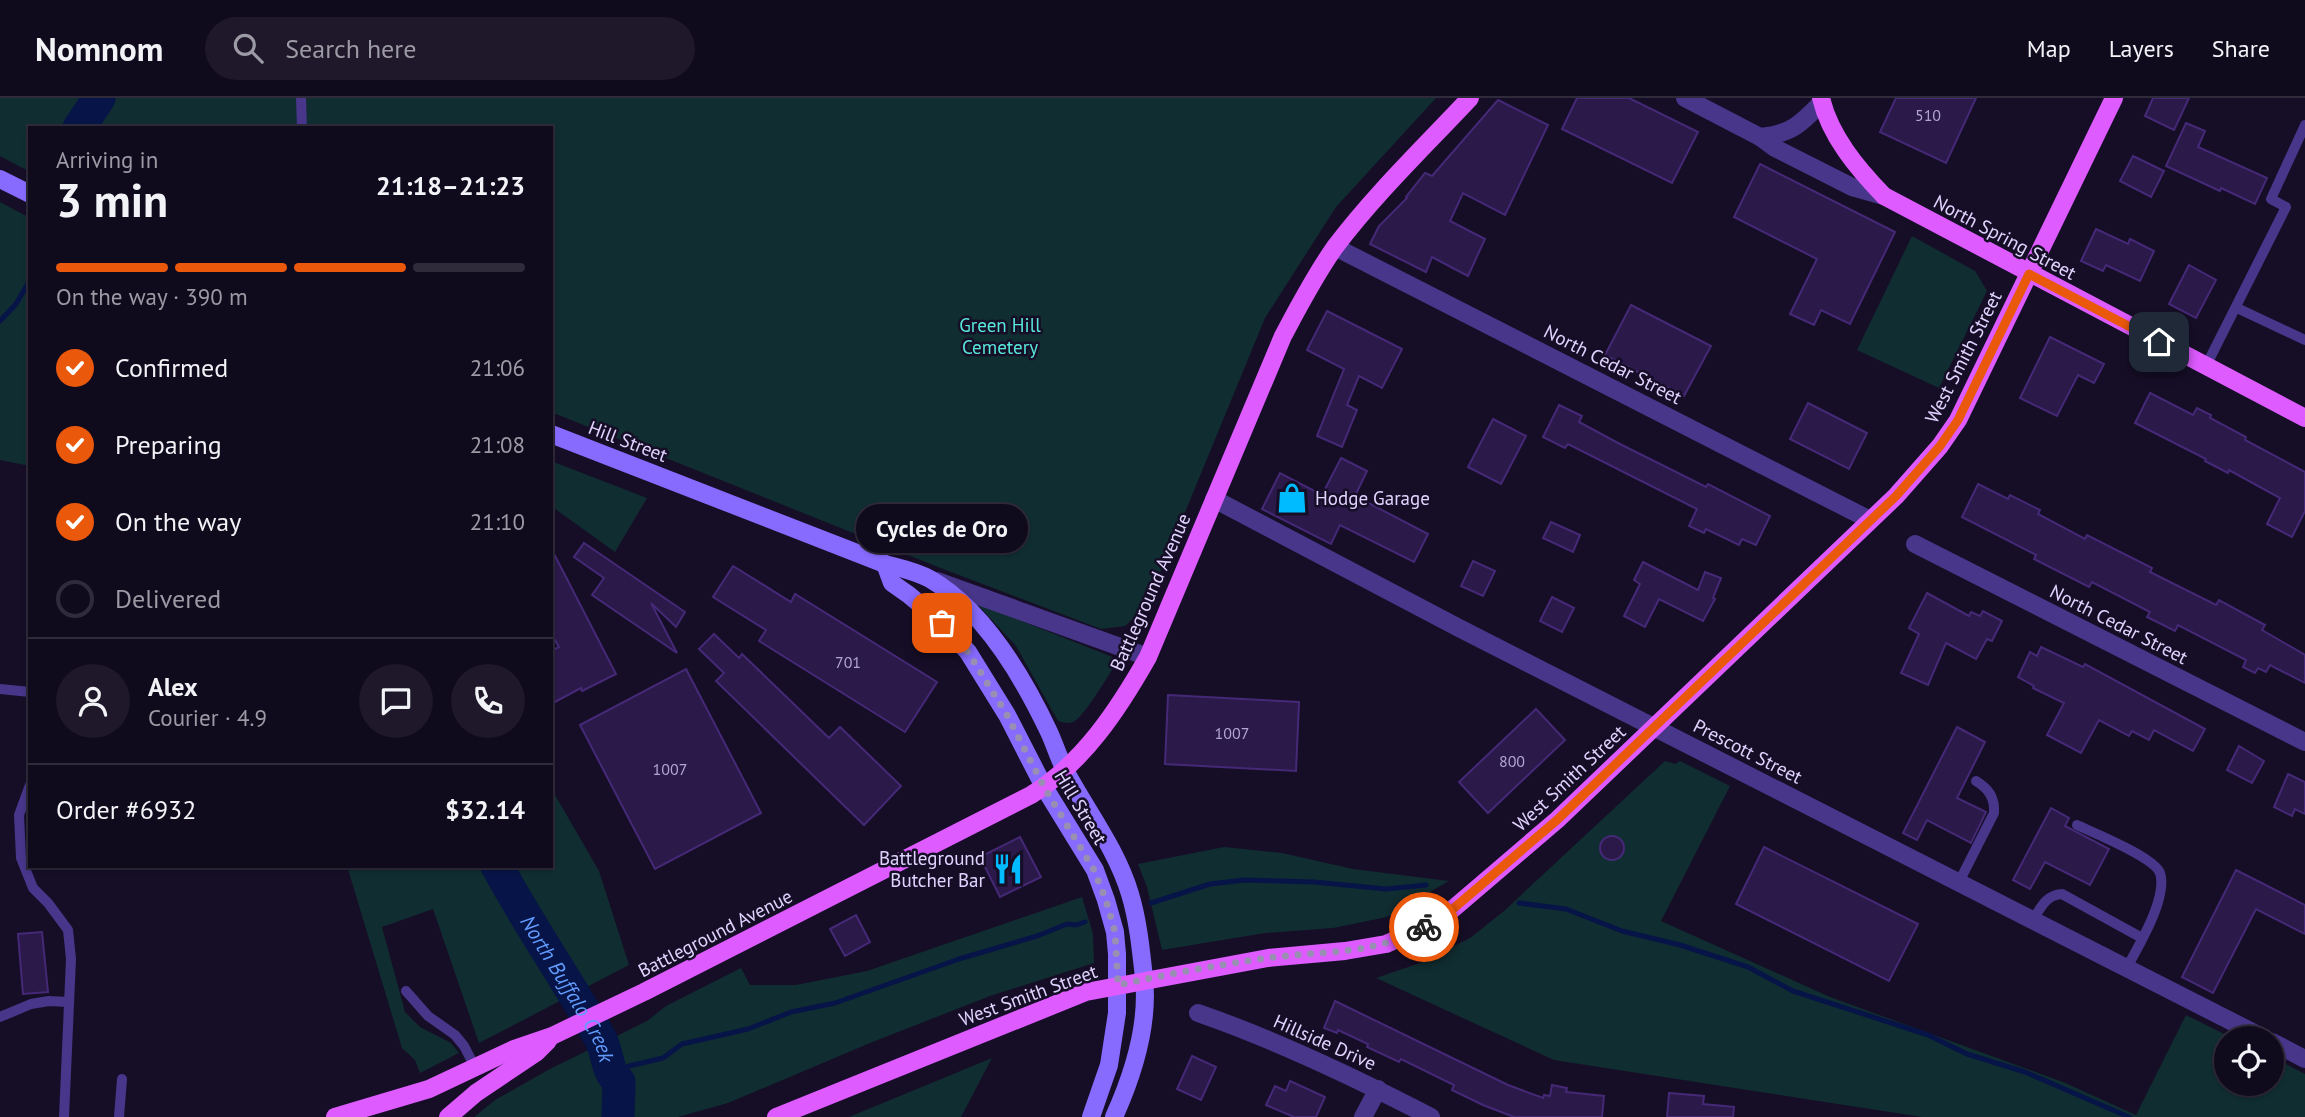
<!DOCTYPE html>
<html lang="en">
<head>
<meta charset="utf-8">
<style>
  body { margin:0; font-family:"PT Sans",sans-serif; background:#1e182a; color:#f1f3f6; height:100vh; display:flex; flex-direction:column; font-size:26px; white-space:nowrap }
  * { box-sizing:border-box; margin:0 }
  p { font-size:23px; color:#9c9aa4 }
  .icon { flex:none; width:38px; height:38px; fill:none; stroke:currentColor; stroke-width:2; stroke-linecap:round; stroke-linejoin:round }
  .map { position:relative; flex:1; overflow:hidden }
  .side { position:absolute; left:28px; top:28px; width:525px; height:742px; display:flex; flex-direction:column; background:#100a1d; border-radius:0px; box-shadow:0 2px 5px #0004,0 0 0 2px #302b3b }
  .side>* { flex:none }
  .controls { position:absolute; left:2214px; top:928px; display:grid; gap:14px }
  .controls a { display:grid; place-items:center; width:70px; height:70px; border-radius:50%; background:#100a1d; box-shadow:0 2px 5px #0004,0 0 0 2px #302b3b; font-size:35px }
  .pin { position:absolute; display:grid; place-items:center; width:60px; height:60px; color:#fff; margin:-30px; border-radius:14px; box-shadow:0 4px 10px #0006 }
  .courier { position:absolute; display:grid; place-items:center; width:70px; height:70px; margin:-35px; border:5px solid #ea580c; border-radius:50%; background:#fff; color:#222; box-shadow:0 2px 9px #0007 }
  .bubble { position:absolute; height:49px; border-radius:24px; background:#100a1d; box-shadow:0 2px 5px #0004,0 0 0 2px #302b3b; font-size:23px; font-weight:700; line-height:49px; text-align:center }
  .head em { font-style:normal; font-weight:700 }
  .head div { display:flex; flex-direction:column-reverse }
  .head { display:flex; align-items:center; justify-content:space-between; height:119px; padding:0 28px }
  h1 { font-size:46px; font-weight:700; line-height:52px }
  .bar { display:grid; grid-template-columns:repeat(4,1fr); gap:10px 7px; align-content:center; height:84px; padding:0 28px }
  .bar i { height:9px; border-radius:5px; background:#302b3b }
  .bar .selected { background:#ea580c }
  .bar p { grid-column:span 4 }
  .line { display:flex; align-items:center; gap:18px; padding:0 28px; border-top:2px solid #302b3b }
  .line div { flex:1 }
  .round { display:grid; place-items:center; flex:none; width:74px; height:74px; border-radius:37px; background:#1e182a }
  ol { padding:0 28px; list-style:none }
  li { display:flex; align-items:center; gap:21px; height:77px }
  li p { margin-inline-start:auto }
  li .icon { padding:7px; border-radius:50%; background:#ea580c; color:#fff; stroke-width:4 }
  li:last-child { color:#9c9aa4 }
  li i { width:38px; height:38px; border:4px solid #302b3b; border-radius:50% }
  header { display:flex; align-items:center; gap:42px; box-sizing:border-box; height:98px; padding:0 35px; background:#100a1d; border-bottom:2px solid #302b3b }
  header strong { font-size:33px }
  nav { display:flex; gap:38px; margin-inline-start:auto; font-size:24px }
  .search { width:490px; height:63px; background:#1e182a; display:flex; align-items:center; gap:18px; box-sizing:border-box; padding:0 24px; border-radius:38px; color:#9c9aa4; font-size:26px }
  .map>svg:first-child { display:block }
  .green { fill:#102d31 }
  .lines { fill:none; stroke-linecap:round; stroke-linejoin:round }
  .stream { stroke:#071447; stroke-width:5 }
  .river { stroke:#071447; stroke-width:33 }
  .building { fill:#2a1949; stroke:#452977; stroke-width:2 }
  .lane { stroke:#473689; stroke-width:10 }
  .street { stroke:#473689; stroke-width:18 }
  .secondary { stroke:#876bff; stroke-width:18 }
  .primary { stroke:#dd5bff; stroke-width:18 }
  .done { stroke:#998fb3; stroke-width:7; stroke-dasharray:0 12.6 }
  .route { stroke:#ea580c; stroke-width:9 }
  .labels { text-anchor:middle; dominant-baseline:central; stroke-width:5; stroke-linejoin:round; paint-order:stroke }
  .number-label { font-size:16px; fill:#b2a5d2 }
  .street-label { font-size:19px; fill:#e0d4ff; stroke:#160e27 }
  .park-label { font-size:19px; fill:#58e7db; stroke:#160e27 }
  .poi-label { font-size:19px; fill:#e0d4ff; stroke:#160e27; text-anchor:start }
  .water-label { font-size:21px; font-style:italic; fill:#629cff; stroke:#160e27 }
</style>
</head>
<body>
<header>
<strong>Nomnom</strong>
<div class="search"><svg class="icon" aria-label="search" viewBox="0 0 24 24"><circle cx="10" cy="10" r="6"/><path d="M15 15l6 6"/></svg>Search here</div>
<nav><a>Map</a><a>Layers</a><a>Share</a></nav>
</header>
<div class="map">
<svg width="2305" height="1019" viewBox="0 0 2305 1019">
  <rect width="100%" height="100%" fill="#160e27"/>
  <!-- green -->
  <g class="green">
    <path d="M0,0H1436L1336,109L1265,220L1146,509L1125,528L1101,531L938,469L551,314V30H30V74L0,58Z"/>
    <path d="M0,104L30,120V368L0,362Z"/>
    <path d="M1912,138L1975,173L1987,193L1939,290L1857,252Z"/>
    <path d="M551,363L647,400L615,454L551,408Z"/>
    <path d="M976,505L1115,560L1116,565C1108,578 1087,614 1075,623C1070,626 1064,625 1058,623L1016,548Z"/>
    <path d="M1665,663L1675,666L1680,663L1730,688L1661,823L1830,899L2063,984L2136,1017L2186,917L2232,940H2226V985H2272V959L2305,976V1019H1922L1554,962L1376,880L1420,865L1470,840L1504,813Z"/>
    <path d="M551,690L599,773L629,867L479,945L433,811L382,829L405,914L420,929L451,945L459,955L420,975L415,962L402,950L347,768H551Z"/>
    <path d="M1224,749L1282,755L1353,771L1449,783L1387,819L1333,830L1265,835L1162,852L1147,789L1138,766Z"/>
    <path d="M1082,799L1093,836L1094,865L990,898L870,945L728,1005L678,1019H474L495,1002L548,972L647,923L666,908L741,870L750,887H796L867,873Z"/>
    <path d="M992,960L961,1019H849Z"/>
  </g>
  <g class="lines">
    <!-- stream -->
    <g class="stream">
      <path d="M0,223L16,206L30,182"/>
      <path d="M1151,805L1210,786L1244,782L1314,784L1386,791L1426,787"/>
      <path d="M1519,805L1566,811L1622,833L1680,847L1748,869L1793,893L1928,937L1967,956L2025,974L2129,1019"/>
      <path d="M611,976L629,968L663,960L682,946L748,931L791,914L835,905L959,861L1037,838L1067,826L1076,827L1085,824"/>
    </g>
    <!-- river -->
    <g class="river">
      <path d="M79,30L99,0"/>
      <path id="s1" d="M497,768C529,827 567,882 600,940C609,956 605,971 619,984L618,1019"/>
    </g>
  </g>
  <!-- building -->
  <g class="building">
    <path d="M1577,0H1629L1698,34L1672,85L1562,31Z"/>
    <path d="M1896,0H1976L1946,65L1880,34Z"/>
    <path d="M2153,0H2189L2174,32L2145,18Z"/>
    <path d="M1498,2L1548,27L1505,117L1463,95L1450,123L1485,141L1468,178L1432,159L1426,174L1370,146L1379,128L1407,100L1406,99L1425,75L1432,78Z"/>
    <path d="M2186,25L2205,33L2198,49L2267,80L2255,106L2221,90L2220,93L2166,68Z"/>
    <path d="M2133,58L2164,73L2151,99L2120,83Z"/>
    <path d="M1760,66L1895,134L1850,226L1821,212L1814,227L1790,216L1817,161L1734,119Z"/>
    <path d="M2096,131L2128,146L2130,141L2154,153L2140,183L2106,167L2103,173L2081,163Z"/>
    <path d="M2189,167L2216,182L2196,220L2169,206Z"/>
    <path d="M1631,207L1711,248L1684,298L1605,257Z"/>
    <path d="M1327,213L1402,251L1382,290L1359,278L1347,307L1357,312L1342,349L1317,338L1344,271L1307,252Z"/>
    <path d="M2050,239L2104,266L2094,285L2078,277L2057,318L2020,300Z"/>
    <path d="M2150,295L2193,317L2197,310L2211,317L2210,320L2246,339L2245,342L2305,374V413L2292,439L2267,426L2280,400L2229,372L2228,375L2205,363L2206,361L2135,325Z"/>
    <path d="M1808,305L1867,335L1849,371L1790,341Z"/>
    <path d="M1559,307L1582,318L1579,324L1618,345L1706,389L1708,386L1770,418L1756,447L1742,441L1739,447L1706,431L1704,435L1689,428L1697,411L1568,346L1565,350L1543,339Z"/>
    <path d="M1493,321L1526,338L1501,386L1468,369Z"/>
    <path d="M1341,360L1367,373L1355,398L1428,436L1414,464L1340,427L1331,446L1262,411L1280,375L1322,397Z"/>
    <path d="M1978,386L2008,401L2010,397L2040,412L2038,416L2085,441L2087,437L2152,470L2150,474L2216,507L2219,502L2265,527L2262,532L2305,557V585L2270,567L2266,574L2258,570L2255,575L2243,569L2246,562L2178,527L2175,533L2147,519L2150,514L2092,484L2089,489L2034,461L2036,457L1962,419Z"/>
    <path d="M1551,424L1580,437L1573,454L1543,440Z"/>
    <path d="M584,445L685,514L676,529L651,505L677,555L592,497L604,480L574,459Z"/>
    <path d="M551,450L616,576L582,593L581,590L551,606V553L559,549L551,535Z"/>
    <path d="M1473,463L1495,473L1483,498L1461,488Z"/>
    <path d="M1643,464L1698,492L1705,474L1721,480L1713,500L1715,501L1703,523L1659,501L1645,529L1624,518L1640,486L1634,482Z"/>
    <path d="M733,468L791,504L795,496L937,584L905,634L759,543L766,532L713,499Z"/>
    <path d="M1927,495L1969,518L1971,514L1980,518L1983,513L2002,523L1992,543L1987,541L1976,561L1946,545L1928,587L1901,575L1919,536L1909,530Z"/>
    <path d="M1552,499L1574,510L1562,534L1540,523Z"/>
    <path d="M714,536L739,560L742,556L829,640L840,629L901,688L864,727L716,583L724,575L699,551Z"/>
    <path d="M2041,549L2083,569L2085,566L2205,631L2193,653L2154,632L2149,642L2132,633L2129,638L2099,622L2081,655L2047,637L2064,605L2033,590L2034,588L2018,579L2030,554L2037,558Z"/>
    <path d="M686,571L761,715L655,771L580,627Z"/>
    <path d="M1168,597L1299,604L1296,673L1165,666Z"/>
    <path d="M1536,611L1565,642L1488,715L1459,684Z"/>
    <path d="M1957,629L1985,644L1957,700L1986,714L1971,745L1927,722L1917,742L1903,735Z"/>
    <path d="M2239,648L2264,663L2252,685L2227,672Z"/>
    <path d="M2288,676L2305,684V716L2295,711L2292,718L2274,709Z"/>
    <path d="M2051,710L2069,720L2065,728L2109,751L2090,787L2045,764L2030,791L2013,782Z"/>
    <circle cx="1612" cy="750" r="12"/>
    <path d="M1020,739L1041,779L1000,799L980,759Z"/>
    <path d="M1764,749L1918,826L1889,883L1736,806Z"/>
    <path d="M2236,772L2305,807V836L2256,811L2213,895L2182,879Z"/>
    <path d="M856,817L870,844L845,858L830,831Z"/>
    <path d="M42,834L48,894L23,896L18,836Z"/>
    <path d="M1335,903L1508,987L1543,1000L1544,997L1550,998L1552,987L1567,990L1566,994L1604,998L1602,1019H1514L1483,1007L1452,992L1454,987L1401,961L1399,964L1367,949L1368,946L1338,932L1337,935L1324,930Z"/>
    <path d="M1192,958L1216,969L1201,1002L1177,991Z"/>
    <path d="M1290,983L1325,999L1316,1019H1294L1266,1007L1275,988L1286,993Z"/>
    <path d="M1669,995L1704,998L1703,1006L1734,1009L1733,1019H1667Z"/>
  </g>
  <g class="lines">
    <!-- lane -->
    <g class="lane">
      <path d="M301,0L302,30"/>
      <path d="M2237,210L2305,242"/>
      <path d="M2206,268L2286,109L2271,101L2305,27"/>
      <path d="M0,591L30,594"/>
      <path d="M30,687L19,717L21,760L33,790L48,805L68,832L71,861L64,1019"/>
      <path d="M2077,727C2094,735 2154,759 2160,775C2168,800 2138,849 2126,871"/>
      <path d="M1959,784L1994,715C1995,700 1989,691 1976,683"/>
      <path d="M2033,822C2041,809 2046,797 2062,796L2142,840"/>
      <path d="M406,893L428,918L455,937L464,948L475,969"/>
      <path d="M0,919L31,906L49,903L68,904"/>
      <path d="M119,1019L122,981"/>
    </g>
    <!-- street -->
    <g class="street">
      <path d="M1685,0L1760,39L1775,50L1852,89L1884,98"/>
      <path d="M1760,39C1791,36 1801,26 1822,4"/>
      <path d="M1335,149L1870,422"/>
      <path d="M1214,401L1459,530L2264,940"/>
      <path d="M1915,446L2305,644"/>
      <path d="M937,483L1148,559"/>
      <path d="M1198,915C1279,943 1356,980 1431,1019"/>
      <path d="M2272,944L2305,961"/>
      <path d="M1363,1019L1378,991"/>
    </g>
    <!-- secondary -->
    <g class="secondary">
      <path d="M0,81L30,96"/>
      <path d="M551,336L885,466C900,470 916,473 930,481C984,512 1023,579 1049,634C1055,647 1059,661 1066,674C1087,713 1117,752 1130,796C1138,822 1141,852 1144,880C1149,927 1133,977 1114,1019"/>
      <path d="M885,466L892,485L909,497L942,525L968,554L1007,617L1044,689L1095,772L1106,802L1115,834L1117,856V915L1109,967L1091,1019"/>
    </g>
    <!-- primary -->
    <g class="primary">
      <path d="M1821,0C1830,38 1857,70 1884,98L2305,320"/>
      <path d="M335,1019L429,991L514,951L552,938L644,894L1031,697C1083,665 1118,612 1148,559L1283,238C1299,208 1315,177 1335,149C1375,96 1424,49 1470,0"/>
      <path d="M448,1019L476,995L537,954L548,943"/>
      <path d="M776,1019L1086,894L1268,860L1345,853L1386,846L1420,831L1447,816L1557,722L1896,398L1940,348L1958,322L2114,0"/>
    </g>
  </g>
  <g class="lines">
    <!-- done -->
    <path class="done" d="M942,525L968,554L1007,617L1044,689L1094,772L1106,802L1115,834L1118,887C1167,876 1217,867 1267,860C1320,853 1376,857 1424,829"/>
    <!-- route -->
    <path class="route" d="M1424,829L1447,816L1557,722L1896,398L1940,348L1958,322L2029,176L2159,244"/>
  </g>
  <!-- icons -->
  <defs>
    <g id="shop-bare" transform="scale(2.415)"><path d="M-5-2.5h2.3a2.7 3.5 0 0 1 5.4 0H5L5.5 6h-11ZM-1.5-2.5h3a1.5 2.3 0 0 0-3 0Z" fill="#0bf" stroke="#160e27" stroke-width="2.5" paint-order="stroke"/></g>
    <g id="restaurant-bare" transform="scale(2.415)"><path d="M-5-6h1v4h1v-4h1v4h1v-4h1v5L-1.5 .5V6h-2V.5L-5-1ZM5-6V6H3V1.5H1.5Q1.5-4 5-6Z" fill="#0bf" stroke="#160e27" stroke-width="2.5" paint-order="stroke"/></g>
  </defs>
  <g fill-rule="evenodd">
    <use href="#shop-bare" x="1292" y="400"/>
    <use href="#restaurant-bare" x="1008" y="771"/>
  </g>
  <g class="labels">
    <!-- number labels -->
    <g class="number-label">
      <text x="1928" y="17">510</text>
      <text x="848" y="564">701</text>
      <text x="1232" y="635">1007</text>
      <text x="1512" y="663">800</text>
      <text x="670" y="671">1007</text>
    </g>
    <!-- street labels -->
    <g class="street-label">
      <text transform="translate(2005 139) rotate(28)">North Spring Street</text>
      <text transform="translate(1963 259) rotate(-63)">West Smith Street</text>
      <text transform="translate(1613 266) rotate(27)">North Cedar Street</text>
      <text transform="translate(628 343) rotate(21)">Hill Street</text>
      <text transform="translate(1150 494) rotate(-66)">Battleground Avenue</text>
      <text transform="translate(2119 526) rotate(27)">North Cedar Street</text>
      <text transform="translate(1748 653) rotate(27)">Prescott Street</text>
      <text transform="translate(1569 680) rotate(-43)">West Smith Street</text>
      <text transform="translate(1081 709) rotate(59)">Hill Street</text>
      <text transform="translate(715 835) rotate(-27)">Battleground Avenue</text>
      <text transform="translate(1028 897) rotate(-20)">West Smith Street</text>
      <text transform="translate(1325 944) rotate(24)">Hillside Drive</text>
    </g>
    <!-- park labels -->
    <g class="park-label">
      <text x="1000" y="227">Green Hill<tspan x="1000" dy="22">Cemetery</tspan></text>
    </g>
    <!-- poi labels -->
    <g class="poi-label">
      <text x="1315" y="400">Hodge Garage</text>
      <text x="985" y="760" text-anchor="end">Battleground<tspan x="985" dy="22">Butcher Bar</tspan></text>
    </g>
    <!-- water labels -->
    <g class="water-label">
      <text stroke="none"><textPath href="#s1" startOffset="142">North Buffalo Creek</textPath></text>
    </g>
  </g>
</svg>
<div class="controls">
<a><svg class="icon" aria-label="locate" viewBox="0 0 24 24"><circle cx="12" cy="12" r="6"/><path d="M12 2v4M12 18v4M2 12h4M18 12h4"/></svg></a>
</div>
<div class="pin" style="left:942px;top:525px;background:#ea580c"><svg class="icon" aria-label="bag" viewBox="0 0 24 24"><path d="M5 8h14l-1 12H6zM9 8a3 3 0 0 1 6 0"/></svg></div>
<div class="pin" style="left:2159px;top:244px;background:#1f2937"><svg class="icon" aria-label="home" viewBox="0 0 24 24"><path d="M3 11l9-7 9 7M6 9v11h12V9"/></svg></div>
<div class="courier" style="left:1424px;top:829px"><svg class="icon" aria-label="bike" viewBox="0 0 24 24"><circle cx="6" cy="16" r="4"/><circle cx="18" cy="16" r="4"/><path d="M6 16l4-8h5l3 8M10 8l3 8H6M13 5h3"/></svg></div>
<div class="bubble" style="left:856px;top:406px;width:172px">Cycles de Oro</div>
<section class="side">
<div class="head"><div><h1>3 min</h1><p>Arriving in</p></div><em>21:18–21:23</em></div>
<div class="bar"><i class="selected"></i><i class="selected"></i><i class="selected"></i><i></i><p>On the way · 390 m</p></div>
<ol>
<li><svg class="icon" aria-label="check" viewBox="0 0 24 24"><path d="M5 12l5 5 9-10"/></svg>Confirmed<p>21:06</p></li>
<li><svg class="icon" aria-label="check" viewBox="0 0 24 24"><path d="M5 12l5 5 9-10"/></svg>Preparing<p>21:08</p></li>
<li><svg class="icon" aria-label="check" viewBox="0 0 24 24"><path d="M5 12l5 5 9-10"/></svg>On the way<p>21:10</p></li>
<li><i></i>Delivered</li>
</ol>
<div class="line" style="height:126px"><a class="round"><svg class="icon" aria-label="person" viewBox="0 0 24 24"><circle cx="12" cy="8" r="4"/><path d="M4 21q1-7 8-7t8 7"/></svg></a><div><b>Alex</b><p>Courier · 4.9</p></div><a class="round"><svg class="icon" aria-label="chat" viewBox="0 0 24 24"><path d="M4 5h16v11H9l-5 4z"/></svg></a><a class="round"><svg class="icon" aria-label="phone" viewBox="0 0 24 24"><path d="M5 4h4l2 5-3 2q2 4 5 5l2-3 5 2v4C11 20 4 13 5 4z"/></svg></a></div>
<div class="line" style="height:91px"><div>Order #6932</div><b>$32.14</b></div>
</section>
</div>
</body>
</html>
